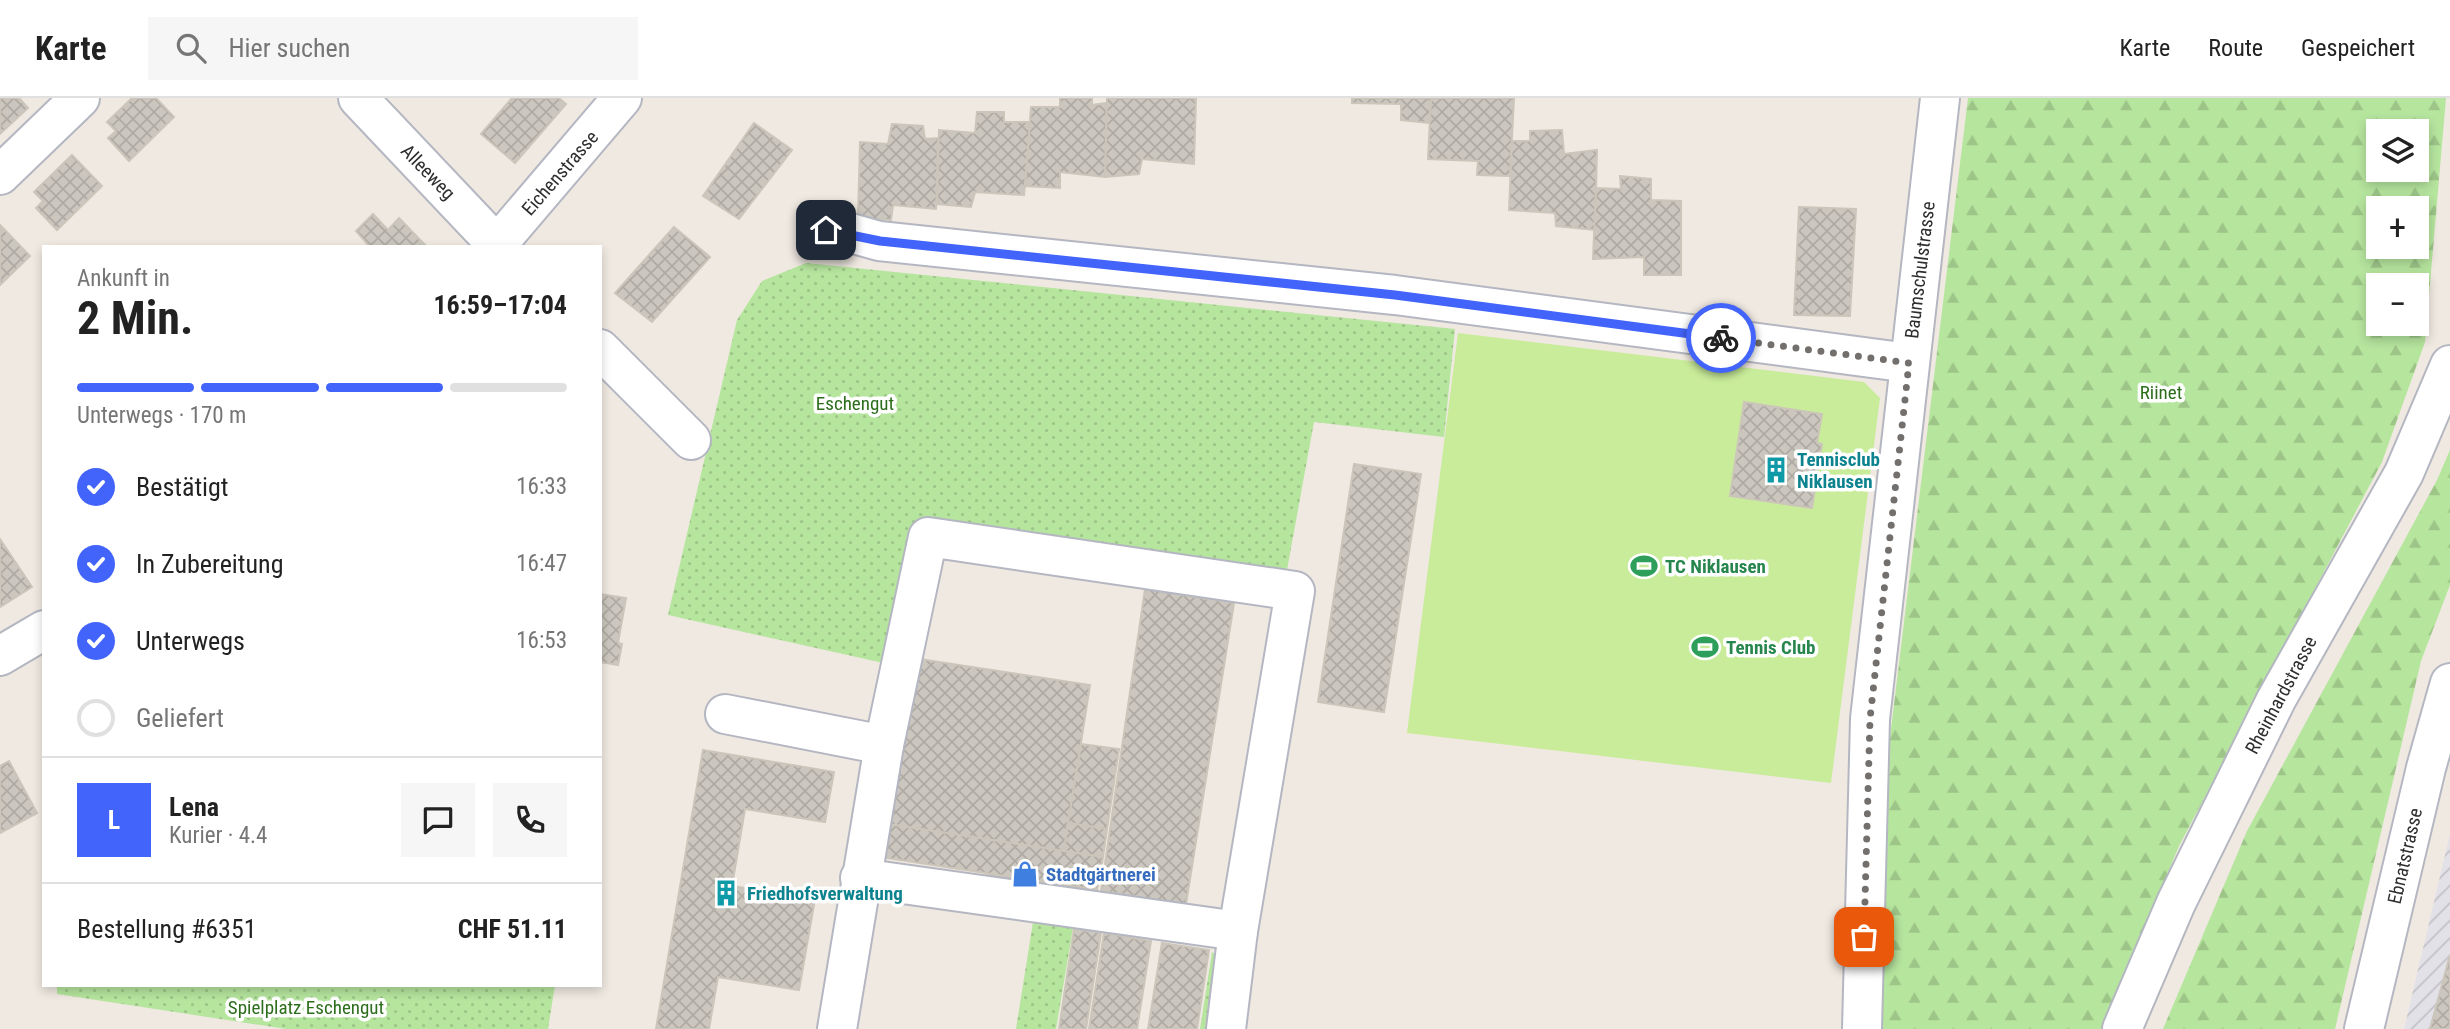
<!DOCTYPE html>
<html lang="de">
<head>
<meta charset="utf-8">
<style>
  body { margin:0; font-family:"Roboto Condensed",sans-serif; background:#f6f6f6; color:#222; height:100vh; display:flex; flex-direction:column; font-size:26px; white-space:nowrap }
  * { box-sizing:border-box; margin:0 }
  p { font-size:23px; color:#767676 }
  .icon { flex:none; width:38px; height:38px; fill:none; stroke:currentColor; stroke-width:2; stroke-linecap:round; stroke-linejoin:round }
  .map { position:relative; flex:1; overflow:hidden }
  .details { position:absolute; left:42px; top:147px; width:560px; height:742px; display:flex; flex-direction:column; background:#fff; border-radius:0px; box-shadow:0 4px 10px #0003 }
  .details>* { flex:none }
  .fabs { position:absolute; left:2366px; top:21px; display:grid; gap:14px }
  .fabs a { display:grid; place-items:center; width:63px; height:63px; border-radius:0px; background:#fff; box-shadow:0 4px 10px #0003; font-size:35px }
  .pin { position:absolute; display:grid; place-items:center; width:60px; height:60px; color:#fff; margin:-30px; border-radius:14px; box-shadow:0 4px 10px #0006 }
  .courier { position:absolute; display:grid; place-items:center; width:70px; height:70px; margin:-35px; border:5px solid #4264fb; border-radius:50%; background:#fff; color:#222; box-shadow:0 2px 9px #0007 }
  .overview em { font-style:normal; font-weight:700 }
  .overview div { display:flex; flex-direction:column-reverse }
  .overview { display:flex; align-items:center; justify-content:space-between; height:119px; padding:0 35px }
  h1 { font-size:46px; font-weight:700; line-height:52px }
  .bar { display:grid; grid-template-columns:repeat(4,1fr); gap:10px 7px; align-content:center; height:84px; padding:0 35px }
  .bar i { height:9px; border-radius:5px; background:#e0e0e0 }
  .bar .on { background:#4264fb }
  .bar p { grid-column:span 4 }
  .line { display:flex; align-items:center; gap:18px; padding:0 35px; border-top:2px solid #e0e0e0 }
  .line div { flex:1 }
  .round { display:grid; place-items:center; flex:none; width:74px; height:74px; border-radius:0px; background:#f6f6f6 }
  ol { padding:0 35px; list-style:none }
  li { display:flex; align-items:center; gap:21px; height:77px }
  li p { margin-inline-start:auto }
  li .icon { padding:7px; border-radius:50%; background:#4264fb; color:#fff; stroke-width:4 }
  li:last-child { color:#767676 }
  li i { width:38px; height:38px; border:4px solid #e0e0e0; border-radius:50% }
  header { display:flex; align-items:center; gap:42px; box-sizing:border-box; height:98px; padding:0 35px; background:#fff; border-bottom:2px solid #e0e0e0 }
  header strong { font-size:33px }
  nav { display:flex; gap:38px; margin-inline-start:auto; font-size:24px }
  .search { width:490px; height:63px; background:#f6f6f6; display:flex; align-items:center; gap:18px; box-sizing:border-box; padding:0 24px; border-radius:0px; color:#767676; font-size:26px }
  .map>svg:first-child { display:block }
  .industrial { fill:url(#industrial-furrows) }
  .green { fill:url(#green-dots) }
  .forest { fill:url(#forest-firs); fill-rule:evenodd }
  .pitch { fill:#c9ec9a }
  .building { fill:url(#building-cross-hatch); stroke:#cbc5ba; stroke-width:2 }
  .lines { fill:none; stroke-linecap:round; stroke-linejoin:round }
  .minor-casing { stroke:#b4b7c1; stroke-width:42 }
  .minor { stroke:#fff; stroke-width:38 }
  .done { stroke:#726f6d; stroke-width:7; stroke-dasharray:0 12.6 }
  .route { stroke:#4264fb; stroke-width:9 }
  .labels { text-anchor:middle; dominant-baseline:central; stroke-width:7; stroke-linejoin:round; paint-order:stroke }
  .street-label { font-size:19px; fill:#2e2e2e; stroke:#fff }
  .park-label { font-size:19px; fill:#2c6e1b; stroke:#fff }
  .culture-label { font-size:19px; font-weight:bold; fill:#0d838f; stroke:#fff; text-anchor:start }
  .leisure-label { font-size:19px; font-weight:bold; fill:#27864d; stroke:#fff; text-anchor:start }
  .shop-label { font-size:19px; font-weight:bold; fill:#366cbe; stroke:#fff; text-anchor:start }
</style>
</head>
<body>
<header>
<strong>Karte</strong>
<div class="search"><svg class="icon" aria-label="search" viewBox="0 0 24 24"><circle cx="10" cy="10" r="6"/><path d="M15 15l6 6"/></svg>Hier suchen</div>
<nav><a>Karte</a><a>Route</a><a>Gespeichert</a></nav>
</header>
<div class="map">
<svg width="2450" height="931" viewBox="0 0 2450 931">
  <defs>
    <pattern id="industrial-furrows" width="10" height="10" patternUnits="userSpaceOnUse" patternTransform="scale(1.75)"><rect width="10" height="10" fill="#e3e1e8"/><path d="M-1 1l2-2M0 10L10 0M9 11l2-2" fill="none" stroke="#c3c1c7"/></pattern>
    <pattern id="green-dots" width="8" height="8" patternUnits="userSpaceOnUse" patternTransform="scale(1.75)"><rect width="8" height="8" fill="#b6e59e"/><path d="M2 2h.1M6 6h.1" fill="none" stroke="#9dc588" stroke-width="1.8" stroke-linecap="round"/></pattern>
    <pattern id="forest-firs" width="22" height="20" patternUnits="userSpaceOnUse" patternTransform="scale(1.75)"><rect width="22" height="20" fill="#b6e59e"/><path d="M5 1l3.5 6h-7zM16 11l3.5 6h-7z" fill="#9dc588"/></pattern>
    <pattern id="building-cross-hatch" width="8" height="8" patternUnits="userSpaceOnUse" patternTransform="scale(1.75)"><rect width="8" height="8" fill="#cbc7bf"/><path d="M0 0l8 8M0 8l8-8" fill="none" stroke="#afaba4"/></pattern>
  </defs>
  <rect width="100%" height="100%" fill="#efe9e1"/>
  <!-- industrial -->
  <path class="industrial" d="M2450,736V931H2404Z"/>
  <!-- green -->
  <g class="green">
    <path d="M806,165L1455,231L1444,339L1314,324L1285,483L916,423L888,566L668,517L737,222L762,183Z"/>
    <path d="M1033,824L1073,830L1056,931H1016Z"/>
    <path d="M1212,854L1220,860L1214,931H1200Z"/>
    <path d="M57,887H555L548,931H286L57,896Z"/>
  </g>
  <!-- forest -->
  <g class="forest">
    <path d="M1968,0H2446L2425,244L2382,364L2179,748L2103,931H1878L1890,639ZM2378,33H2417V72H2378ZM2378,110H2417V149H2378ZM2378,187H2417V226H2378Z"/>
    <path d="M2450,352V487L2421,563L2335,931H2163L2247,733L2437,382Z"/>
  </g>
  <!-- pitch -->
  <path class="pitch" d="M1458,235L1864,284L1880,300L1831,685L1407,635Z"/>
  <!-- building -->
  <g class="building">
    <path d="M0,0H19L28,10L0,36Z"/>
    <path d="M132,0H156L174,19L129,63L108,40L116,33L107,24Z"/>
    <path d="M512,0H559L566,6L515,65L481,36Z"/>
    <path d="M1060,0H1092V7L1107,5L1105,79L1060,74V90L1025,88L1031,9H1060Z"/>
    <path d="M1107,0H1196L1194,66L1142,61L1139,76L1105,79Z"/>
    <path d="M1352,0H1431L1429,25L1401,22V6L1352,5Z"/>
    <path d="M1431,0H1514L1510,78L1477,77L1478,63L1428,61Z"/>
    <path d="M977,14H1004V24H1030L1024,97L975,94L971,109L937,106L939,32L975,35Z"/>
    <path d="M754,25L792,52L739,121L703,98Z"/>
    <path d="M892,26L923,28L925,41L938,40L936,111L893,107L891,122L858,120L860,44L888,46Z"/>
    <path d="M1562,32L1564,56L1597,52L1595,132L1556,128L1555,115L1509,112L1512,43H1530V33Z"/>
    <path d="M72,57L102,88L57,132L36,110L43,103L34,94Z"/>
    <path d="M1620,78L1651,81V102L1681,103V177H1644V159L1593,161L1596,90L1621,91Z"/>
    <path d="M1799,109L1856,111L1850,218L1794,217Z"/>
    <path d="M373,116L388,132L399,120L427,149H370L356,133Z"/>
    <path d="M0,127L30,158L0,187Z"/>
    <path d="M674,129L710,159L652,224L615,195Z"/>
    <path d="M1744,304L1822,316L1817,345L1822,346L1812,410L1730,398Z"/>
    <path d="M1354,366L1421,376L1384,614L1318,604Z"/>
    <path d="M0,441L32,489L0,509Z"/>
    <path d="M1145,491L1234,505L1186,806L1101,793Z"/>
    <path d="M600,496L626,500L618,545L622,546L618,567L600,564Z"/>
    <path d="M913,560L1090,587L1064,753L888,726Z"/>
    <path d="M1081,646L1119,651L1107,731L1068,725Z"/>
    <path d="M703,652L834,674L825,724L745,711L732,788L815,801L799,892L718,879L709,931H656Z"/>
    <path d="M9,663L37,715L0,735V668Z"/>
    <path d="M1068,725L1107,731L1103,759L1064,753Z"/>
    <path d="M888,726L1103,759L1097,792L880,759Z"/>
    <path d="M987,776L1067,788L1065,802L985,790Z"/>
    <path d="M1074,831L1101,835L1086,931H1059Z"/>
    <path d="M1104,835L1151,843L1137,931H1089Z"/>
    <path d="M1162,845L1209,852L1197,931H1148Z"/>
    <path d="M2450,857V931H2430Z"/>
  </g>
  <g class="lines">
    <!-- minor casing -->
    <g class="minor-casing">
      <g id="minor">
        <path d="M358,0L499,149"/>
        <path d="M0,77L80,0"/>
        <path d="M826,132L847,134L879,143L1395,197L1909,265"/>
        <path d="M495,149L622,0"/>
        <path d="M600,251L691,342"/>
        <path d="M0,558L44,532"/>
        <path d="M725,616L884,647L837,931"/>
        <path d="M884,647L928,439L1295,493L1238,833L1226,931"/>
        <path d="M860,780L1238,833"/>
        <path d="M1862,931L1870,621L1940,0"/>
        <path d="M2122,931L2176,805L2276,602L2404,375L2450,267"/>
        <path d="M2364,931L2426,670L2450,585"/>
      </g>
    </g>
    <!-- minor -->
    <use href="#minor" class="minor"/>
  </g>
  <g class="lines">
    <!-- done -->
    <path class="done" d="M1721,240L1909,265L1870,621L1864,839"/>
    <!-- route -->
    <path class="route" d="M826,132L880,143L1395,197L1721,240"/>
  </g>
  <!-- icons -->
  <defs>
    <g id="building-bare" transform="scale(2.1)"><path d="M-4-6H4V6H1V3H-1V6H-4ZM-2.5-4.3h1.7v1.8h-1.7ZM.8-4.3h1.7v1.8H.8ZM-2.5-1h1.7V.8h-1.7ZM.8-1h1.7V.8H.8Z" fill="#0f9aa8" stroke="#fff" stroke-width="2.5" paint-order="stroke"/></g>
    <g id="stadium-bare" transform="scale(2.1)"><path d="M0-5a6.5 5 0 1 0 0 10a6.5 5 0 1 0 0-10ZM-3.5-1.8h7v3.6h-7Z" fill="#2e9e5b" stroke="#fff" stroke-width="2.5" paint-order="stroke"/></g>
    <g id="shop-bare" transform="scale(2.1)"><path d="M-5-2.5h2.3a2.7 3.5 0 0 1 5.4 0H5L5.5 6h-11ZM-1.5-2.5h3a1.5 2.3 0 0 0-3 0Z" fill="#3f7fe0" stroke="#fff" stroke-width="2.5" paint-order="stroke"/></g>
  </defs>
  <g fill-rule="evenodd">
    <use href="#building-bare" x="1776" y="372"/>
    <use href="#stadium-bare" x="1644" y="468"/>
    <use href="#stadium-bare" x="1705" y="549"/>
    <use href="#shop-bare" x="1025" y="776"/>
    <use href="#building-bare" x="726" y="795"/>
  </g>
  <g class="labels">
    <!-- street labels -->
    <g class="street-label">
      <text transform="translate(428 74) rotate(46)">Alleeweg</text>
      <text transform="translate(560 75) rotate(-49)">Eichenstrasse</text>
      <text transform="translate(1920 172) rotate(-83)">Baumschulstrasse</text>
      <text transform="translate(2281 597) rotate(-62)">Rheinhardstrasse</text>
      <text transform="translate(2405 758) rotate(-77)">Ebnatstrasse</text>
    </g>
    <!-- park labels -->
    <g class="park-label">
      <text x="2161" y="294">Riinet</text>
      <text x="855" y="305">Eschengut</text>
      <text x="306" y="909">Spielplatz Eschengut</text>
    </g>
    <!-- culture labels -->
    <g class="culture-label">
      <text x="1797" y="361">Tennisclub<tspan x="1797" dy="22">Niklausen</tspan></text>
      <text x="747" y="795">Friedhofsverwaltung</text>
    </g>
    <!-- leisure labels -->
    <g class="leisure-label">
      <text x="1665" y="468">TC Niklausen</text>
      <text x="1726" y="549">Tennis Club</text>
    </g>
    <!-- shop labels -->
    <g class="shop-label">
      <text x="1046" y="776">Stadtgärtnerei</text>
    </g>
  </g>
</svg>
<div class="fabs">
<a><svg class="icon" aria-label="layers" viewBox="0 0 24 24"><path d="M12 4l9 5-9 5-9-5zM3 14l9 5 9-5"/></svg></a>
<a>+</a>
<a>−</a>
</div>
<div class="pin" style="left:1864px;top:839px;background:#ea580c"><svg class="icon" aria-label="bag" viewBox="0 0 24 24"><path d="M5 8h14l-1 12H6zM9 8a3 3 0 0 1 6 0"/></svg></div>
<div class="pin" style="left:826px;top:132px;background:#1f2937"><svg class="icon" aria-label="home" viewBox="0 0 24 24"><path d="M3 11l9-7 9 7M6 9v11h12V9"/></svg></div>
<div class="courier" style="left:1721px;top:240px"><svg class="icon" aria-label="bike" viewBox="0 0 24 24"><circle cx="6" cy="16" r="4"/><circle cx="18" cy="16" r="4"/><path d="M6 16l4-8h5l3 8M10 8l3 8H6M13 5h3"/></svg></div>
<section class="details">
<div class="overview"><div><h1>2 Min.</h1><p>Ankunft in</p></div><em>16:59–17:04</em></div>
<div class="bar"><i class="on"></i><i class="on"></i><i class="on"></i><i></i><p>Unterwegs · 170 m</p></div>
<ol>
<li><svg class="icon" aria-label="check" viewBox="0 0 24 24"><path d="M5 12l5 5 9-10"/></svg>Bestätigt<p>16:33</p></li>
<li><svg class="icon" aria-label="check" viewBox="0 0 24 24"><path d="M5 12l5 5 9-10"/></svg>In Zubereitung<p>16:47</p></li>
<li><svg class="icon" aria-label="check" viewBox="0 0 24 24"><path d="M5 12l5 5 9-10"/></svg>Unterwegs<p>16:53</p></li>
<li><i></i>Geliefert</li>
</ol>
<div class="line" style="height:126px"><b class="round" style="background:#4264fb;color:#fff">L</b><div><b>Lena</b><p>Kurier · 4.4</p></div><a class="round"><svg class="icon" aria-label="chat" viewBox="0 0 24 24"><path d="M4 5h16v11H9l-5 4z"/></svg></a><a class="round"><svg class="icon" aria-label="phone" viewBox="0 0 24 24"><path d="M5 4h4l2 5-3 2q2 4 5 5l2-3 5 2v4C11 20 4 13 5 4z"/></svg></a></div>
<div class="line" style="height:91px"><div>Bestellung #6351</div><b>CHF 51.11</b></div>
</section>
</div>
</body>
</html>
